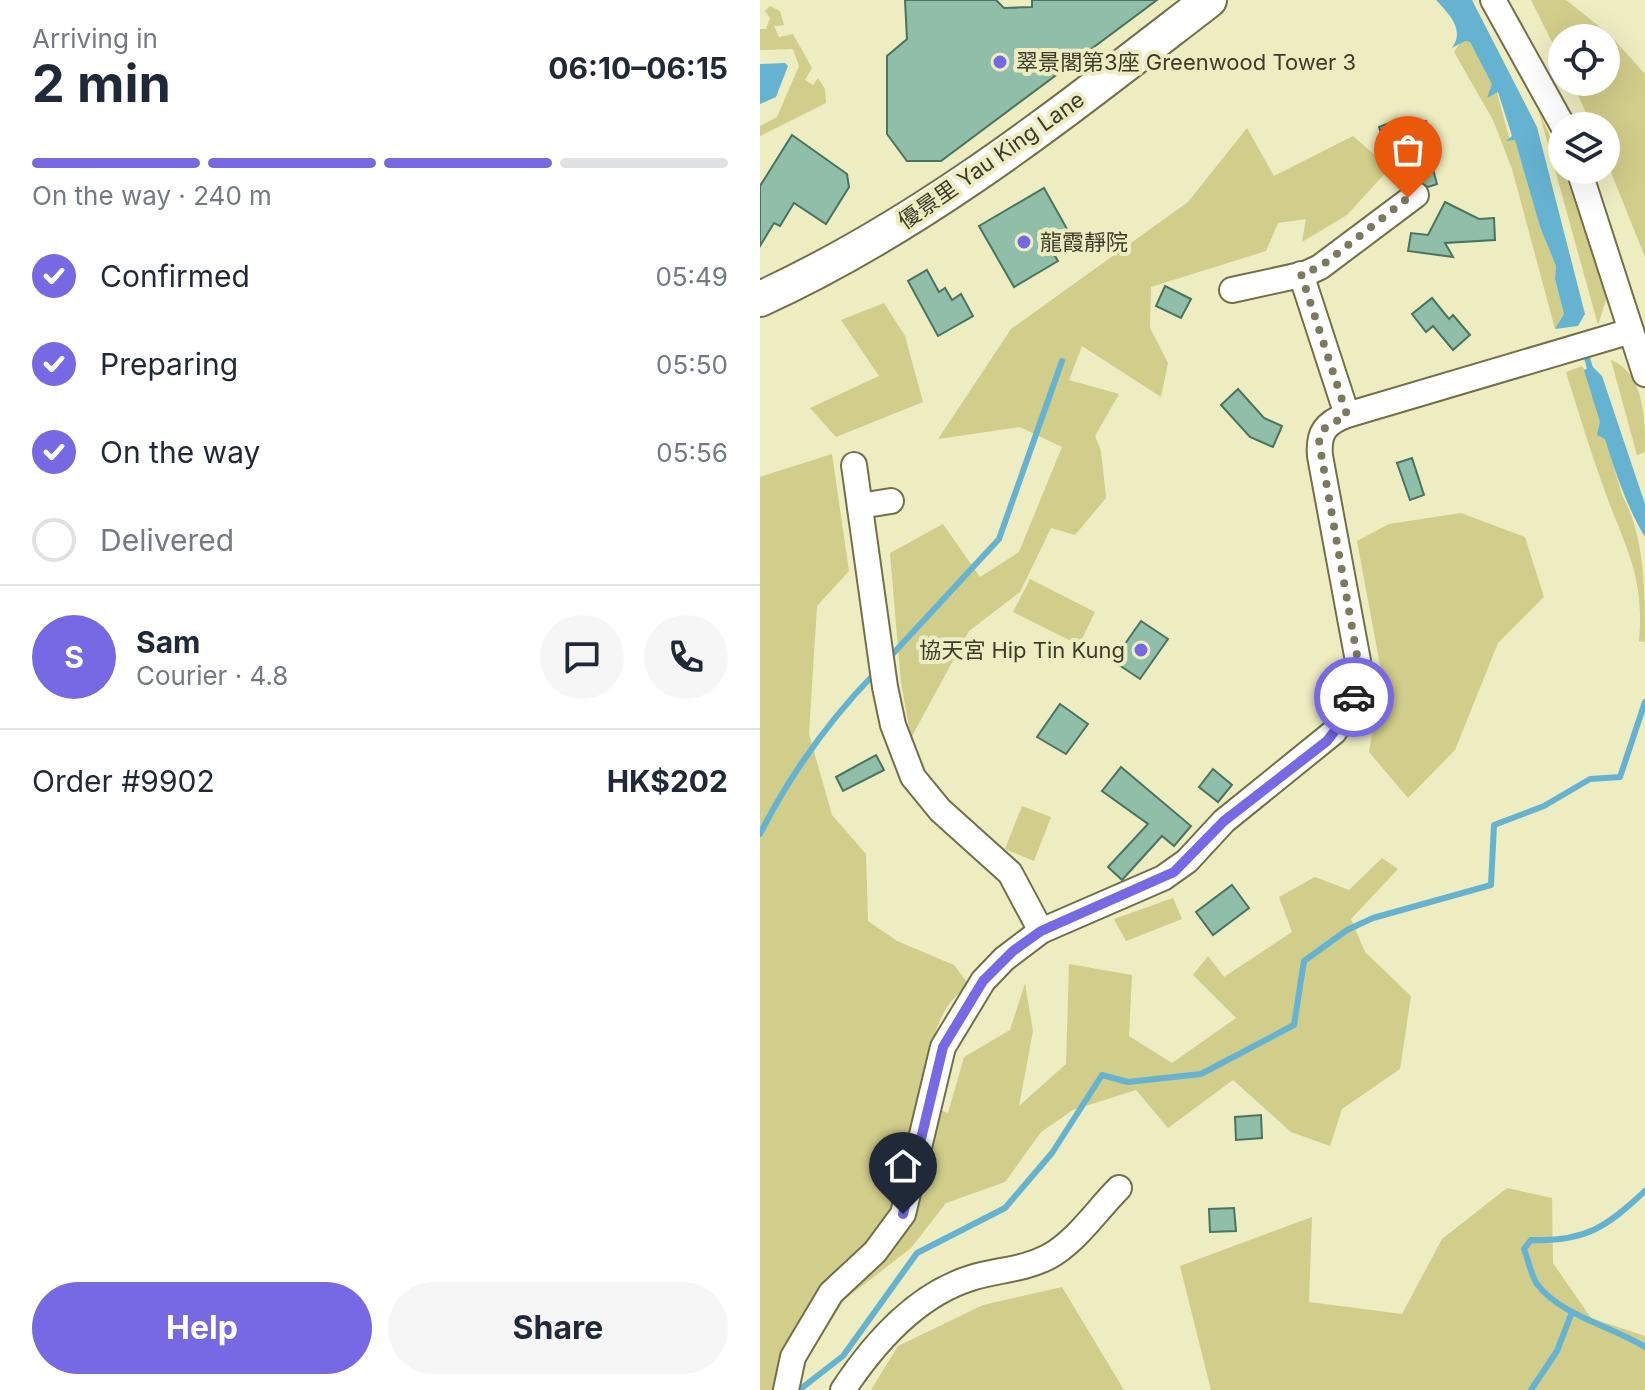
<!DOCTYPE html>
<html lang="en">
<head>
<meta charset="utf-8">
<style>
  body { margin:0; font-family:Inter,"Noto Sans TC",sans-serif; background:#f6f6f7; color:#1f2937; height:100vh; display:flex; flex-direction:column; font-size:30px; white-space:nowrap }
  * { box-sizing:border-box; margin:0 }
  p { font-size:26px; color:#747a83 }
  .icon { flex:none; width:44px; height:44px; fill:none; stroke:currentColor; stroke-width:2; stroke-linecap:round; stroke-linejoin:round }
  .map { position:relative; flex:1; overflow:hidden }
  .side { display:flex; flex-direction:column; background:#fff; width:760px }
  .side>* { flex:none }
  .tools { position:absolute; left:788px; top:24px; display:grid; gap:16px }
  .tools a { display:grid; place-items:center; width:72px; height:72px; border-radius:50%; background:#fff; box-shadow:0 8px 32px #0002; font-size:40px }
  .pin { position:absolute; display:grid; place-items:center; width:68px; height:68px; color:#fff; margin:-82px -34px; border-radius:50% 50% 50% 0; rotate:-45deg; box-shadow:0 0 8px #0007 }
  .pin .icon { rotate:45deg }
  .courier { position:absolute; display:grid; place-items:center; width:80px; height:80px; margin:-40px; border:6px solid #7769e4; border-radius:50%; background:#fff; color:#222; box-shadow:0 2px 10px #0007 }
  .head em { font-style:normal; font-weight:700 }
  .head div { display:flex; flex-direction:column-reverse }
  .head { display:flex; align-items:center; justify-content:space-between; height:136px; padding:0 32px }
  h1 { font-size:52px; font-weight:700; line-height:60px }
  .bar { display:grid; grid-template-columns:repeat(4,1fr); gap:12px 8px; align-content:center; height:96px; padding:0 32px }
  .bar i { height:10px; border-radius:6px; background:#e0e1e3 }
  .bar .on { background:#7769e4 }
  .bar p { grid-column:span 4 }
  .line { display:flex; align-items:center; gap:20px; padding:0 32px; border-top:2px solid #e0e1e3 }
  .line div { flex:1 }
  .round { display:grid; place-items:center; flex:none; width:84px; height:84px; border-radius:42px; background:#f6f6f7 }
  ol { padding:0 32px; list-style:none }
  li { display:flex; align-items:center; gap:24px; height:88px }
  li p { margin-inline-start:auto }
  li .icon { padding:8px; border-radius:50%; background:#7769e4; color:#fff; stroke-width:4 }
  li:last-child { color:#747a83 }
  li i { width:44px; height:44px; border:4px solid #e0e1e3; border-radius:50% }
  .action { display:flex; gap:16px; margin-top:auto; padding:16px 32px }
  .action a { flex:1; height:92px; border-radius:48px; background:#7769e4; color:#fff; font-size:32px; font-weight:700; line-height:92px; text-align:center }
  .action a+a { background:#f6f6f7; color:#1f2937 }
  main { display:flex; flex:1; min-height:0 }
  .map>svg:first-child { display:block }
  .green { fill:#d1cd8a }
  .water { fill:#65b3d1 }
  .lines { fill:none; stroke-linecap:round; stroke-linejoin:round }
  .stream { stroke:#65b3d1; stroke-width:6 }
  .building { fill:#91bea9; stroke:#497461; stroke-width:2 }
  .street-casing { stroke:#737049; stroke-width:28 }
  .secondary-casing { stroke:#737049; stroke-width:38 }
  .street { stroke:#fff; stroke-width:24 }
  .secondary { stroke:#fff; stroke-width:34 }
  .done { stroke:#7b7a60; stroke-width:8; stroke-dasharray:0 14.4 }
  .route { stroke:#7769e4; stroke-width:10 }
  .poi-dot { fill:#7769e4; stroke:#eeecc1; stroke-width:3 }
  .labels { text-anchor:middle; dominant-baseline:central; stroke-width:8; stroke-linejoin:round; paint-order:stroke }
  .poi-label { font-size:22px; fill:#3d3c2b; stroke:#eeecc1; text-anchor:start }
  .street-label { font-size:22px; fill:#3d3c2b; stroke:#eeecc1 }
</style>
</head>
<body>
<main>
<section class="side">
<div class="head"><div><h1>2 min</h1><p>Arriving in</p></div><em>06:10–06:15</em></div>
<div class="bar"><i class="on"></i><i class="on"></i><i class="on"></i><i></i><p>On the way · 240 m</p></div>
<ol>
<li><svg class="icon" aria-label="check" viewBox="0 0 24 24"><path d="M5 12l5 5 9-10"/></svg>Confirmed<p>05:49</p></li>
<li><svg class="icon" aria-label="check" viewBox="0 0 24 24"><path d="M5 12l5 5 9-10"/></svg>Preparing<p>05:50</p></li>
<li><svg class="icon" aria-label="check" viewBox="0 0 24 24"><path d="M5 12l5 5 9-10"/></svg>On the way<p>05:56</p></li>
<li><i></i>Delivered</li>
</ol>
<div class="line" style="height:144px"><b class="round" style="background:#7769e4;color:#fff">S</b><div><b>Sam</b><p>Courier · 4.8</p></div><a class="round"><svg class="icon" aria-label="chat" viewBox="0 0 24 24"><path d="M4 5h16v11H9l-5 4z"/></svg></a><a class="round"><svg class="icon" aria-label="phone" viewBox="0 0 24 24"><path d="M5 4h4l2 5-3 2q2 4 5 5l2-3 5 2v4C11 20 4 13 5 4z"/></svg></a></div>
<div class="line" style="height:104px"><div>Order #9902</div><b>HK$202</b></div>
<div class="action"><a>Help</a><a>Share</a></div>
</section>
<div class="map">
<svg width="885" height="1390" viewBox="0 0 885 1390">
  <rect width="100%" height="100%" fill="#eeecc1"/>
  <!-- green -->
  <g class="green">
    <path d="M771,0H806L850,35L885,74V257L846,160V126H832L812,82H846V38H802V62Z"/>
    <path d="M10,6L20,11L24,25L14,26L19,37L33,34L52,68L45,80L53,85L58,78L65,89L66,103L0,136V126L17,117L39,66L33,49L0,50V29H6L10,18L5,11Z"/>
    <path d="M702,40L710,42L736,89L750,141L755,139L780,227L796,266L795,279L804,314L795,329L752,169L733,120L694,52Z"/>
    <path d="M779,112L800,159L847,297L838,325Z"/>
    <path d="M487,128L514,176L593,136L630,168L587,215L542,242L546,219L518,223L506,251L391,287L390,328L408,363L401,397L322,346L309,380L359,394L335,436L341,451L346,498L315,535L291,528L260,592L209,631L151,738L141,683L130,553L183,524L220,577L259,552L302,447L260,427L178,439L251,329L428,202Z"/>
    <path d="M124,303L145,336L163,402L76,437L50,408L119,376L81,320Z"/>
    <path d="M851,360C885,373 885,421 885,452L877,455Z"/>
    <path d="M822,366L827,374L862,495C885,537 885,591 885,642L879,641C885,576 865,547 844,489C830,450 818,411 806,372Z"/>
    <path d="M72,454L89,571L57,606L49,734L72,815L106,854L108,921L137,941L194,965L210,986C172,1005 168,1064 160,1102L188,1113L204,1057L250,1030L265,983L273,1031L259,1106L306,1064L309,964L372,975L369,1036L412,1063L476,1018L433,975L448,956L464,977L532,932L519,897L555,877L589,890L622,858L638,869L591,919L605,952L651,996L640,1069L582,1109L570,1146L531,1132L473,1080L408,1128L376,1090L313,1110L281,1132L245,1182L186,1203L151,1248L84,1300L28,1390H0V477Z"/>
    <path d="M701,513L765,537L784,597L738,643L695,750L648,798L609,752L622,676L597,541L629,524Z"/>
    <path d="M270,579L335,612L319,645L253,612Z"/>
    <path d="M262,806L291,817L274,861L245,849Z"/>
    <path d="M413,898L422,919L366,941L354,919Z"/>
    <path d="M747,1188L792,1198L793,1263L831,1318L885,1336V1390H451L420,1266L552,1217L549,1302L642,1314L682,1239Z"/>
    <path d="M302,1287L364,1390H111L138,1346L223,1305Z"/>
  </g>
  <!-- water -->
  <g class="water">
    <path d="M676,0H712L777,127L825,314L818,326L795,329L804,314L795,279L796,266L780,227L755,140L746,141L752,136L738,92L727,98L732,84L710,42L705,41L692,48C705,30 690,15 676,0Z"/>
    <path d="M25,63L28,66L16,97L0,104V64Z"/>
    <path d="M832,366L842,376L885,504V537C867,507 856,474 845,439L837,435L840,422L824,370Z"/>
  </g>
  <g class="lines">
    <!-- stream -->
    <g class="stream">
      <path d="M825,351L832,375"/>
      <path d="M129,658L239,539L302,361"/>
      <path d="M0,834C31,773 68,721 116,672"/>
      <path d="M885,1191C847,1227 825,1242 771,1240L764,1249C768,1259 771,1275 777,1284C801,1316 852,1326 885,1347"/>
      <path d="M39,1390L83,1356L157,1253L245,1208L292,1153L342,1075L368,1082L441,1074L534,1025L544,961L587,930L613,918L731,885L734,825L784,806L830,779L860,777L885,702"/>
      <path d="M771,1390L797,1351L812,1312"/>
    </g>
  </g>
  <!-- building -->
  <g class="building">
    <path d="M145,0H236L244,8L272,7V0H397L181,161H147L127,134V56L147,39Z"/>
    <path d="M639,119L643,129L666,121L676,152L669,154L677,184L668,187L655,180L644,185L634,151L628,153L619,127Z"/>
    <path d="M32,135L87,174L89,187L66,224L34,203L20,226L14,223L0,246V186Z"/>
    <path d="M284,188L311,236L290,248L298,261L254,287L219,226Z"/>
    <path d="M685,202L719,219L734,218L735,240L685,243L693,257L648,251L651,233L668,235Z"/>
    <path d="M167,270L179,292L185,288L192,300L201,294L213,316L178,336L148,281Z"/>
    <path d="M405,286L431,299L421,318L396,306Z"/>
    <path d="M672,298L689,319L693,315L710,335L693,350L673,326L666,332L652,314Z"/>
    <path d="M478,389L504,418L522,426L513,447L490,437L461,405Z"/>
    <path d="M652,458L664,495L650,500L637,463Z"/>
    <path d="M381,621L408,639L380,679L353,661Z"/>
    <path d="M300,704L328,724L306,754L277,737Z"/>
    <path d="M116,755L124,770L83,791L76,777Z"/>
    <path d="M361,767L431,826L414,846L402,836L362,880L348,867L388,824L342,791Z"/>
    <path d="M453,769L472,785L458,802L439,787Z"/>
    <path d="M472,885L489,908L453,935L436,912Z"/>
    <path d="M501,1115L502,1138L476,1140L475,1117Z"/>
    <path d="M474,1208L476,1231L450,1232L449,1209Z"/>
  </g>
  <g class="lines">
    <!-- street casing -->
    <g class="street-casing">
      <g id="street">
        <path d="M733,0L803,126"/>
        <path d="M819,170L885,374"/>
        <path d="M541,274L587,415"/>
        <path d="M472,290L545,274L560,267L656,195"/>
        <path d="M94,465L125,687L133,725L153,777L180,810L250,873L281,931"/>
        <path d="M100,506L131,501"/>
        <path d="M26,1390L33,1357L71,1293L115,1252L143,1214L183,1047L223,981L244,959L281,931L403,878L427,861L464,821L574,732L594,699L598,661L560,456C558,433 565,423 587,415L871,331"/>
        <path d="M83,1390C114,1343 156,1295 211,1278C236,1270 263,1270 288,1257C315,1243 337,1210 359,1188"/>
      </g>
    </g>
    <!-- secondary casing -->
    <g class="secondary-casing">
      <path id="secondary" d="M0,299C166,223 306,110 449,0"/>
    </g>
    <!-- street -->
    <use href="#street" class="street"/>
    <!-- secondary -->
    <use href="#secondary" class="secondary"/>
  </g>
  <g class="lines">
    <!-- done -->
    <path class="done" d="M594,697L598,661L559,442L565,428L587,415L541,274L560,267L648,198"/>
    <!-- route -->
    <path class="route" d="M143,1214L183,1047L223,981L253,951L281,931L414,872L464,821L567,741L587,715L594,697"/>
  </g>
  <!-- markers -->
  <g class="poi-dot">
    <circle cx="240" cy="62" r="8"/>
    <circle cx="264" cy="242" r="8"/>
    <circle cx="381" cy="650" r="8"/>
  </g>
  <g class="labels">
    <!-- poi labels -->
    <g class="poi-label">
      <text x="256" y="62">翠景閣第3座 Greenwood Tower 3</text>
      <text x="280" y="242">龍霞靜院</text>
      <text x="365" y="650" text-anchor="end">協天宮 Hip Tin Kung</text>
    </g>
    <!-- street labels -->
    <g class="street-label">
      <text transform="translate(231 160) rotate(-35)">優景里 Yau King Lane</text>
    </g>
  </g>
</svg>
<div class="tools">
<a><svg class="icon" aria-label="locate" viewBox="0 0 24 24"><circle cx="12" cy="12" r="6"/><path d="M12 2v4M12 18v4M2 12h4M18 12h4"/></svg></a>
<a><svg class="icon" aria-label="layers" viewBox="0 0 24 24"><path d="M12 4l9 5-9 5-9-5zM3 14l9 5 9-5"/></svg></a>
</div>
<div class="pin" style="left:648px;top:198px;background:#ea580c"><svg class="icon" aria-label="bag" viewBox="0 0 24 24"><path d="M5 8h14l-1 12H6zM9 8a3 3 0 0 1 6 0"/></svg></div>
<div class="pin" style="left:143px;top:1214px;background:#1f2937"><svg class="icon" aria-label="home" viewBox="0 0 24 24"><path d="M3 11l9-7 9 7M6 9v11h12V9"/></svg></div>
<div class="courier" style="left:594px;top:697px"><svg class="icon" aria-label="car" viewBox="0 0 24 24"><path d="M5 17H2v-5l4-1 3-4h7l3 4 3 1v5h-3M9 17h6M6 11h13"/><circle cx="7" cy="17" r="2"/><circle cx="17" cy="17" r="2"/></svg></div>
</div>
</main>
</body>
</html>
